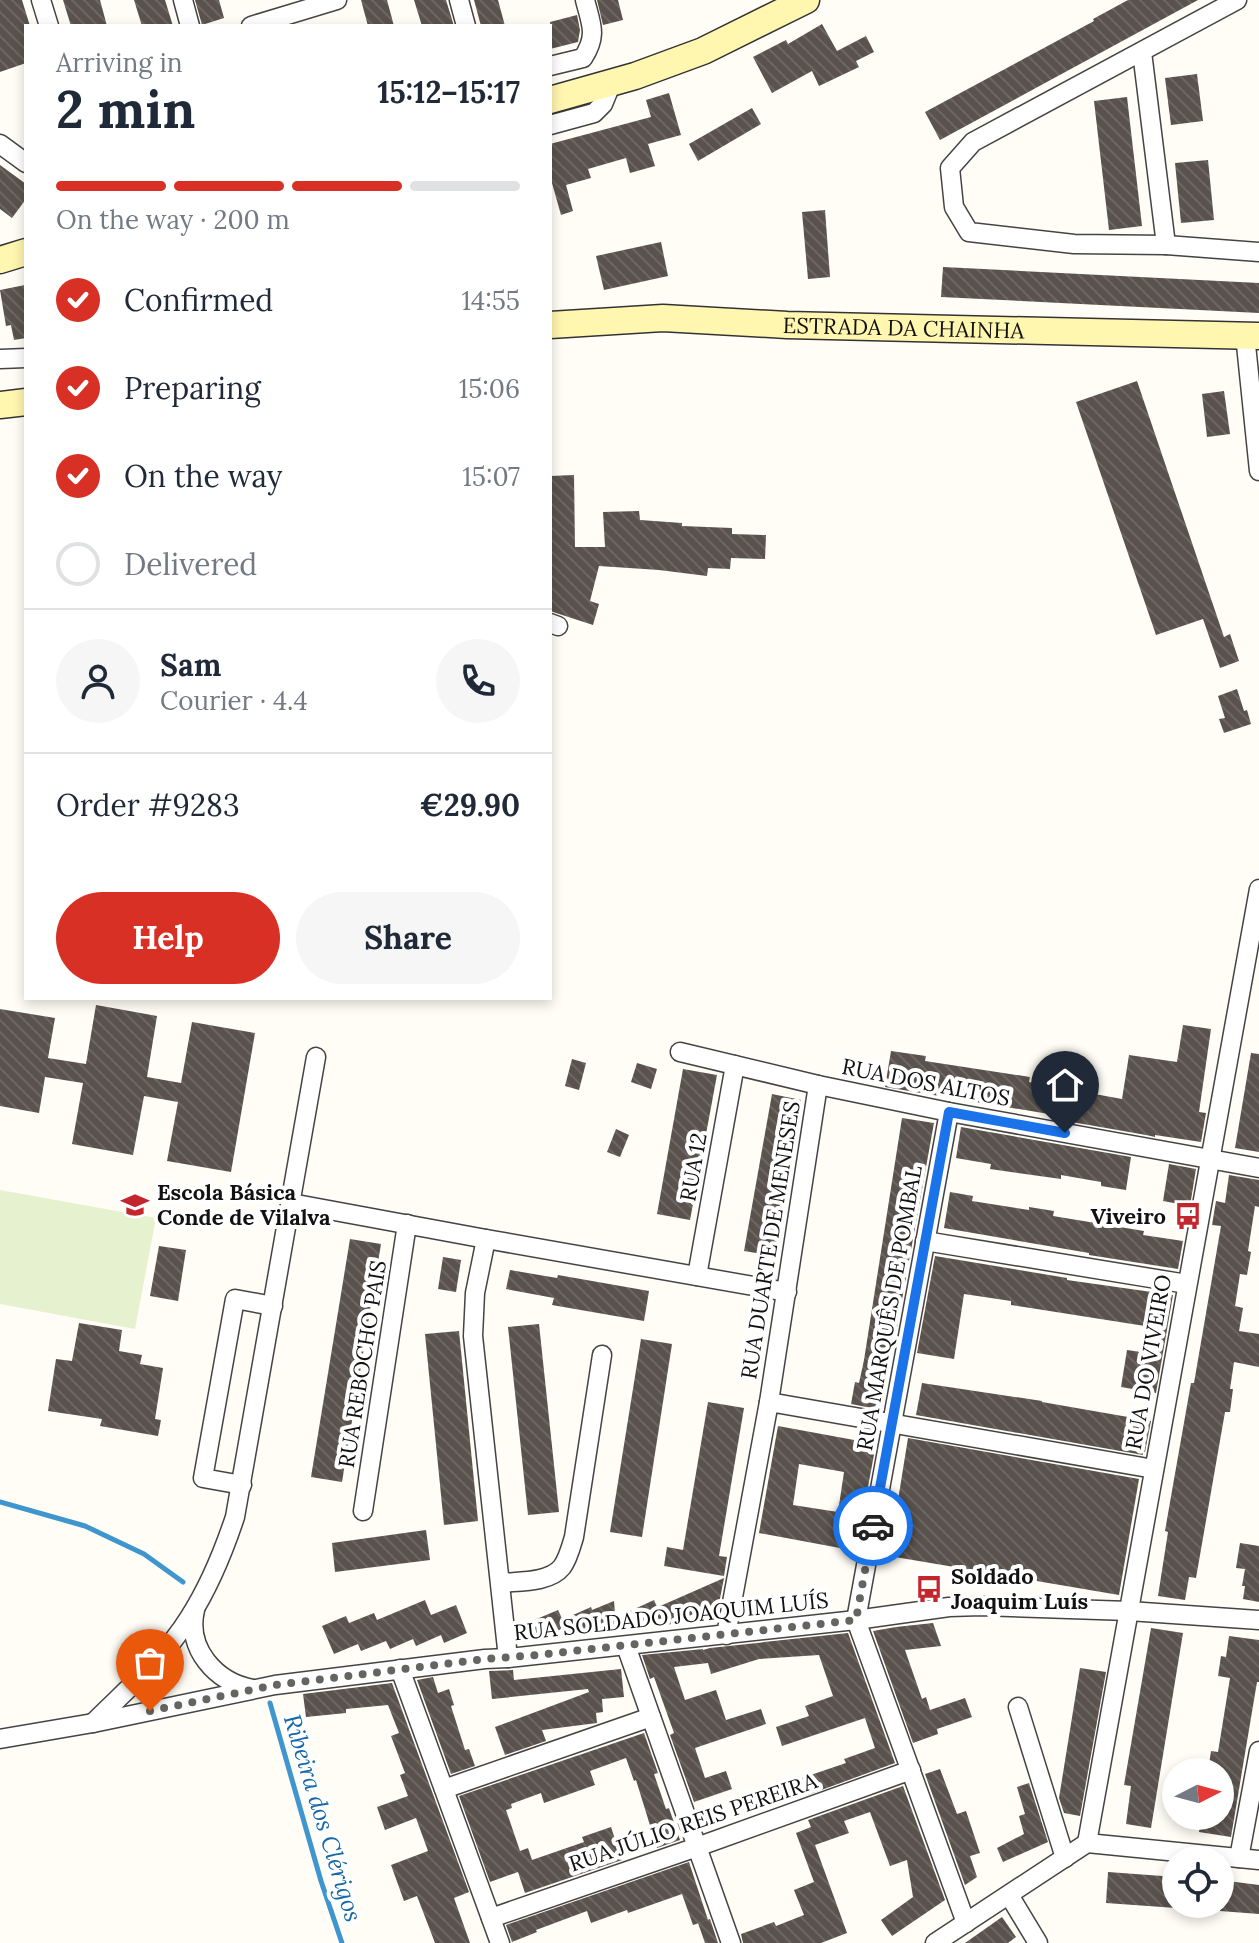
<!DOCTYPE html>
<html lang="en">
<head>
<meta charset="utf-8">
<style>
  body { margin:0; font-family:Lora,serif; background:#f6f6f7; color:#1f2937; height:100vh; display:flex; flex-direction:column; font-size:30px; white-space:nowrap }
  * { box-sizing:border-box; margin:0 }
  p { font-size:26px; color:#747a83 }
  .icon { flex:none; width:44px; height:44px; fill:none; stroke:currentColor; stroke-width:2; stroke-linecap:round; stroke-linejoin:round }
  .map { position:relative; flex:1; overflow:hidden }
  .drawer { position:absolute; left:24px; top:24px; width:528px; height:976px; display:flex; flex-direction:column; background:#fff; border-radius:0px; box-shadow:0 4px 12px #0003 }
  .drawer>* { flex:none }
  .needle { width:52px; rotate:84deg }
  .controls { position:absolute; left:1162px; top:1758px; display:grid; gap:16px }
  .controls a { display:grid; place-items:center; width:72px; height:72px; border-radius:50%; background:#fff; box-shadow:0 4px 12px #0003; font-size:40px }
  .pin { position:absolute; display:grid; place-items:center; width:68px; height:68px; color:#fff; margin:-82px -34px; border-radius:50% 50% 50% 0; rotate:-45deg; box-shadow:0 0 8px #0007 }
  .pin .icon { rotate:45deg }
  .courier { position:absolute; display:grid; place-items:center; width:80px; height:80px; margin:-40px; border:6px solid #1a73e8; border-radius:50%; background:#fff; color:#222; box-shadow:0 2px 10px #0007 }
  .overview em { font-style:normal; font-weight:800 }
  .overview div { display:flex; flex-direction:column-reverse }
  .overview { display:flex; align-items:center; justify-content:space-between; height:136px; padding:0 32px }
  h1 { font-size:52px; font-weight:800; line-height:60px }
  .bar { display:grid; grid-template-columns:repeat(4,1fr); gap:12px 8px; align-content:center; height:96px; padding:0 32px }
  .bar i { height:10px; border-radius:6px; background:#e0e1e3 }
  .bar .active { background:#d93025 }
  .bar p { grid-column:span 4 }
  .line { display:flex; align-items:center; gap:20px; padding:0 32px; border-top:2px solid #e0e1e3 }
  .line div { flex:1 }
  .round { display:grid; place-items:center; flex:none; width:84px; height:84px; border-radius:42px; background:#f6f6f7 }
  ol { padding:0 32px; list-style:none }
  li { display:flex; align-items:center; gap:24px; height:88px }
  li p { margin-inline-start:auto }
  li .icon { padding:8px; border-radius:50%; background:#d93025; color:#fff; stroke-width:4 }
  li:last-child { color:#747a83 }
  li i { width:44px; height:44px; border:4px solid #e0e1e3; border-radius:50% }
  .primary-button { display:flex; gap:16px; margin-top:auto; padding:16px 32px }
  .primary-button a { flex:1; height:92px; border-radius:48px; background:#d93025; color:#fff; font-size:32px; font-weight:800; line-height:92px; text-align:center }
  .primary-button a+a { background:#f6f6f7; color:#1f2937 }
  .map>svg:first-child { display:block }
  .pitch { fill:#e6f2cf }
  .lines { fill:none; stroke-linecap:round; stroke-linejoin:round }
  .stream { stroke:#3f96cf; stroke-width:5 }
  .building { fill:url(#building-back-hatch); fill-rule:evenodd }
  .street-casing { stroke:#444; stroke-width:21 }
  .secondary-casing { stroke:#333; stroke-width:29 }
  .street { stroke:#fff; stroke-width:18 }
  .secondary { stroke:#fff6b0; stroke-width:26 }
  .done { stroke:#646461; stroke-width:8; stroke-dasharray:0 14.4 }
  .route { stroke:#1a73e8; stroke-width:10 }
  .labels { text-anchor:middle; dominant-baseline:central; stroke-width:8; stroke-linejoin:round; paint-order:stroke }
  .street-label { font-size:22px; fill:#111; stroke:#fff }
  .poi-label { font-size:22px; font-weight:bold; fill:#111; stroke:#fff; text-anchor:start }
  .water-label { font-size:24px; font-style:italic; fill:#1768a6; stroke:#fff }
</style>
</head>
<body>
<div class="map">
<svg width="1259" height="1943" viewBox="0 0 1259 1943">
  <defs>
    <pattern id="building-back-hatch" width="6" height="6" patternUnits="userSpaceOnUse" patternTransform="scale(2)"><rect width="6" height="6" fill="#5a524d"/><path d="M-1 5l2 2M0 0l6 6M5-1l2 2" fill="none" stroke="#6d6662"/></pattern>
  </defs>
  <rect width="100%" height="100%" fill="#fffdf5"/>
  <!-- pitch -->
  <path class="pitch" d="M0,1190L156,1218L135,1329L0,1304Z"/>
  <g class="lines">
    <!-- stream -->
    <g class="stream">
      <path d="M0,1502L85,1526L144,1554L183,1582"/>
      <path d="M270,1703L321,1881L342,1943"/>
    </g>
  </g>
  <!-- building -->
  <g class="building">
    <path d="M0,0H22L30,26H26V63L0,72Z"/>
    <path d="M63,0H100L107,26H71Z"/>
    <path d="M134,0H165L173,26H142Z"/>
    <path d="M195,0H219L224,18L202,25Z"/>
    <path d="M361,0H387L394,26H368Z"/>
    <path d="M414,0H446L454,26H422Z"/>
    <path d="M474,0H498L505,26H481Z"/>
    <path d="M597,0H618L623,20L603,25Z"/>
    <path d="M1128,0H1198L940,140L925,112L1094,21L1093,19Z"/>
    <path d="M577,15L580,30L578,42L550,49V22Z"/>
    <path d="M822,24L837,51L866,36L874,52L856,61L859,67L819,86L812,71L772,93L753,57L786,40L788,44Z"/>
    <path d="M1197,74L1203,121L1171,125L1165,78Z"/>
    <path d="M669,93L681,135L648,144L655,166L630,173L626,158L588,169L591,178L566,185L573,211L561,215L550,176V144L651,117L646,100Z"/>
    <path d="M1127,97L1142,226L1109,230L1094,101Z"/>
    <path d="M752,108L761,124L698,161L689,144Z"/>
    <path d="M1208,160L1214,220L1181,223L1175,163Z"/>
    <path d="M0,165L26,184V199L12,218L0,209Z"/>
    <path d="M825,210L830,277L808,279L802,212Z"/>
    <path d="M661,242L668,276L604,290L596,256Z"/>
    <path d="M943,267L1259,283V313L941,297Z"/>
    <path d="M25,285L26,338L14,340L11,325L6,326L0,290Z"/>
    <path d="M1137,381L1224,637L1230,634L1239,661L1220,668L1203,619L1156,635L1076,402Z"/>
    <path d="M1224,391L1230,434L1207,437L1202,394Z"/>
    <path d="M574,475L575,547H605L603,512L639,511L640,520L682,523V526L732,528V534L766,535L765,559L731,558L730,569L708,568L707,576L659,570L599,566L590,601L599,604L593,625L550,611V476Z"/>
    <path d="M1237,689L1244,711L1247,710L1251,724L1224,733L1219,719L1225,718L1218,696Z"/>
    <path d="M96,1005L157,1016L147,1077L181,1083L192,1022L255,1033L231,1172L167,1161L178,1102L144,1096L133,1155L72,1144L83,1083L45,1077L39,1113L0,1106V1009L55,1018L48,1058L86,1064Z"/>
    <path d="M1183,1025L1211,1029L1199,1112L1206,1113L1201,1142L1155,1135V1137L1146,1135L1066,1121L1067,1117L885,1087L891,1051L926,1056L925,1061L1030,1077L1029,1082L1122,1099L1129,1055L1177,1062Z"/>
    <path d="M1251,1053L1259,1054V1152L1235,1148Z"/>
    <path d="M572,1059L586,1063L579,1090L565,1086Z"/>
    <path d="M637,1063L657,1069L651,1089L631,1082Z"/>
    <path d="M683,1069L717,1075L690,1220L657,1214Z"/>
    <path d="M772,1094L801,1100L774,1256L744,1251Z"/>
    <path d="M902,1118L934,1123L882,1410L851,1404L855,1382L859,1383L864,1360Z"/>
    <path d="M961,1127L1131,1157L1126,1190L1101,1186V1182L1061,1175V1179L990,1169L991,1164L956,1158Z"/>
    <path d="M616,1129L629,1135L620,1157L607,1152Z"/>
    <path d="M1169,1164L1196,1169L1190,1206L1163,1201Z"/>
    <path d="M1229,1175L1259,1180V1207L1255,1206L1248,1251L1251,1252L1247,1275L1240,1274L1235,1306L1243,1308L1239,1331L1259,1334V1367L1234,1362L1230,1389H1233L1230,1412H1225L1196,1578L1189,1577L1185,1600L1158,1596L1168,1532L1165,1531L1173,1485L1191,1383H1194L1221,1226L1212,1225L1216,1201L1225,1203Z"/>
    <path d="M950,1192L973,1196L972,1201L1029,1210V1207L1054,1211L1053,1216L1144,1231L1143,1235L1183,1241L1178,1269L1089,1255V1253L944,1228Z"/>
    <path d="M350,1239L381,1244L342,1482L311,1477Z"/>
    <path d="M159,1246L186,1250L178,1301L150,1296Z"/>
    <path d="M935,1256L1067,1278V1280L1173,1295L1156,1393L1121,1387L1127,1350L1141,1352L1145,1326L1011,1305V1301L964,1294L954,1359L917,1353Z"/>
    <path d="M443,1257L461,1260L456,1292L438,1289Z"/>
    <path d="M510,1270L557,1278L558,1275L649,1291L644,1321L552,1305L554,1298L506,1289Z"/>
    <path d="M79,1323L122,1330L119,1351L142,1355L140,1364L163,1368L155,1419L161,1420L158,1436L100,1426L102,1419L48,1411L56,1359L72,1361Z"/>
    <path d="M539,1324L559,1512L528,1515L508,1327Z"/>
    <path d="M459,1331L478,1521L444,1525L425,1334Z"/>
    <path d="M641,1339L672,1344L642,1537L610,1532Z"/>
    <path d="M922,1383L1042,1401V1402L1151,1421L1145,1452H1143V1455L916,1415Z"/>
    <path d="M708,1402L744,1408L719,1556L727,1557L724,1576L664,1566L667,1547L683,1550Z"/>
    <path d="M778,1426L876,1444L856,1551L759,1533ZM799,1464L844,1472L838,1512L793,1505Z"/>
    <path d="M908,1438L1139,1479L1119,1595L889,1556Z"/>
    <path d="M426,1530L430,1560L335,1572L332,1543Z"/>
    <path d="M1240,1543L1259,1546V1602L1243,1599L1245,1586H1242L1245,1569L1236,1568Z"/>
    <path d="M724,1578L717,1614L699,1622L696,1613L666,1626L658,1607Z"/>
    <path d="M425,1600L431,1615L456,1605L467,1633L444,1643L441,1635L416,1646L413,1639L390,1649L386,1641L361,1651L358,1644L334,1654L322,1626L346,1616L349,1623L374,1613L377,1620Z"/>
    <path d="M654,1600L662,1618L636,1629L628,1612Z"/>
    <path d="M614,1601L616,1626L603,1632L600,1625L571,1637L564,1619L591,1607L592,1610Z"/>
    <path d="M558,1610L566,1627L539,1639L532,1621Z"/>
    <path d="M933,1623L941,1646L905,1650L922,1699L926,1697L930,1710L965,1698L972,1717L937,1729L938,1734L913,1743L873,1631L896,1627Z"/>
    <path d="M1151,1628L1183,1633L1151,1828L1126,1824L1131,1786L1124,1785Z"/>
    <path d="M848,1633L895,1763L805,1796L799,1779L846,1763L844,1759L875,1748L865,1718L782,1746L776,1727L809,1716L805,1706L833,1696L819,1655L759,1659L711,1674L708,1663L674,1667L685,1700L716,1690L726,1720L761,1709L766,1724L695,1748L705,1778L726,1771L732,1789L694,1802L670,1735L674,1733L654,1677L650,1679L642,1655L703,1649V1650L710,1648Z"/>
    <path d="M1229,1636L1259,1640V1682H1257L1231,1837L1199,1832L1201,1816H1220V1772H1208L1211,1751L1218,1752L1230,1678L1218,1676L1221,1656L1226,1657Z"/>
    <path d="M1080,1668L1106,1672L1080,1816L1064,1813L1059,1798Z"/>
    <path d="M621,1669L624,1697L602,1699L603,1712L596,1713L597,1723L542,1730L546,1741L505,1755L495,1727L589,1692L588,1689L492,1699L489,1671L513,1670L514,1680Z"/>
    <path d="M433,1677L438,1693L449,1689L454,1705L451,1706L465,1750L469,1749L475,1766L451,1774L417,1680Z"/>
    <path d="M392,1683L469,1892L454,1898L470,1943H435L417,1896L404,1901L391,1865L428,1851L416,1818L385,1830L377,1807L408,1796L400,1775L405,1773L391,1736L399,1733L388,1705L346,1709V1713L306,1717L303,1694Z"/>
    <path d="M644,1733L658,1773L654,1774L666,1809L669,1808L680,1840L657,1848L636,1780L634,1781L626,1758L590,1771L595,1785L544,1803L541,1793L511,1804L512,1808L506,1810L520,1851L528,1848L532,1860L584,1842L582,1837L611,1827L622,1860L525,1893L518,1872L490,1882L459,1796Z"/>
    <path d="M940,1769L957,1814L966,1811L980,1853L970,1856L977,1877L965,1885L925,1774Z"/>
    <path d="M1029,1783L1048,1842L1003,1862L997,1848L1024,1834L1019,1816L1025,1814L1017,1787Z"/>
    <path d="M903,1786L945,1900L892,1936L881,1920L913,1897L907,1860L890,1866L870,1812L844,1821L849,1833L815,1845L847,1933L821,1943H743L741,1934L774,1922L776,1926L804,1915L794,1890L814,1882L796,1833L811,1827L808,1820Z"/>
    <path d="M689,1862L708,1920L693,1925L682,1894L628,1913L627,1910L591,1923L587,1911L536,1930L537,1932L512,1942L506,1925Z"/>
    <path d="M1108,1872L1176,1877V1908L1106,1903Z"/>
    <path d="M1220,1880L1259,1885V1914L1220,1911Z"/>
    <path d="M1002,1917L1016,1937L1008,1943H965Z"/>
    <path d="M710,1919L718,1943H705L698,1923Z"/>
  </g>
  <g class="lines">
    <!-- street casing -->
    <g class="street-casing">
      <g id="street">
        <path d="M41,0L49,26"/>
        <path d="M183,0L190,26"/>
        <path d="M459,0L466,26"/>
        <path d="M1237,0L973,142L950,168L954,207L969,232L1074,244L1166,245L1259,252"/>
        <path d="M251,26L337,0"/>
        <path d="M1142,52L1166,245"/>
        <path d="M550,66L583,58C598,35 591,24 585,0"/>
        <path d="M550,125L594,113L603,104L612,82"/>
        <path d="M0,144L26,163"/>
        <path d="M1245,335L1259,471"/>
        <path d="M0,359L26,358"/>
        <path d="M550,623L558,626"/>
        <path d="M680,1052L818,1085L949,1112L1259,1168"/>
        <path d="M949,1112L856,1620L966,1923"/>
        <path d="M291,1203L486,1239L787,1292"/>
        <path d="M486,1239L475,1293L473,1336L508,1658"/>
        <path d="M925,1241L1187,1284"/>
        <path d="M697,1276L735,1065"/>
        <path d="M769,1402L818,1085"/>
        <path d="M242,1485L203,1478L235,1299L273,1306"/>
        <path d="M363,1511L407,1224"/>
        <path d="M501,1583C519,1581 549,1583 562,1567C568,1559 571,1547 574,1537L602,1355"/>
        <path d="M195,1610C186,1648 215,1682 253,1689"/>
        <path d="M726,1635L769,1402L1154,1469"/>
        <path d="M626,1646L731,1943"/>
        <path d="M400,1669L500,1943"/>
        <path d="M1018,1707L1065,1858"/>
        <path d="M93,1723C126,1690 164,1658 189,1618C209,1587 223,1553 235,1517L316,1057"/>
        <path d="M0,1739L93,1723L275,1685L485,1659L508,1658L856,1620L949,1607L982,1606L1129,1611L1259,1620"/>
        <path d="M444,1789L651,1717"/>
        <path d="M1087,1843L1259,889"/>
        <path d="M1087,1843L1259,1860"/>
        <path d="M1239,1858L1259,1751"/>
        <path d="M1009,1895L1038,1943"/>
        <path d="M491,1918L697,1847L911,1770"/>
        <path d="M935,1943L1087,1843"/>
      </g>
    </g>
    <!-- secondary casing -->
    <g class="secondary-casing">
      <g id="secondary">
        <path d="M550,100L635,76L703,51L806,0"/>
        <path d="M0,260L26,252"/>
        <path id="s1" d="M550,325L663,318L787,325L1259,336"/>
        <path d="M0,405L26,402"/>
      </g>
    </g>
    <!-- street -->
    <use href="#street" class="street"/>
    <!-- secondary -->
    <use href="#secondary" class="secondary"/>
  </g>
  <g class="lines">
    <!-- done -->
    <path class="done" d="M150,1711L275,1685L485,1659L537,1655L856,1620L873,1526"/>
    <!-- route -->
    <path class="route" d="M873,1526L949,1112L1065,1133"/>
  </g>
  <!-- icons -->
  <defs>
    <g id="school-bare" transform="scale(2.16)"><path d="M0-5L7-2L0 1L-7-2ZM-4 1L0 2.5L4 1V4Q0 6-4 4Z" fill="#c4262e" stroke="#fff" stroke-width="2.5" paint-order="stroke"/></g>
    <g id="bus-bare" transform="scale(2.16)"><path d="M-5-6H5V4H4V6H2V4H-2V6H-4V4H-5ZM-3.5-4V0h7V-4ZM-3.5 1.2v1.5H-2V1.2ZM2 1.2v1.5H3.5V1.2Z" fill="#c4262e" stroke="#fff" stroke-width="2.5" paint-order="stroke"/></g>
  </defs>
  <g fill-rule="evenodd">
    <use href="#school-bare" x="135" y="1205"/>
    <use href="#bus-bare" x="1188" y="1216"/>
    <use href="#bus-bare" x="929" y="1589"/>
  </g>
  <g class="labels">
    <!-- street labels -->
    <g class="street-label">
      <text stroke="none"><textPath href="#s1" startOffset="354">ESTRADA DA CHAINHA</textPath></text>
      <text transform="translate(926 1082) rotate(11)">RUA DOS ALTOS</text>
      <text transform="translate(693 1167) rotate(-80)">RUA 12</text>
      <text transform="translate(770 1240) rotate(-81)">RUA DUARTE DE MENESES</text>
      <text transform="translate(889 1308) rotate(-80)">RUA MARQUÊS DE POMBAL</text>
      <text transform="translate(1148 1362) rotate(-80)">RUA DO VIVEIRO</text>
      <text transform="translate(362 1364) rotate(-81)">RUA REBOCHO PAIS</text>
      <text transform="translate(671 1616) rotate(-6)">RUA SOLDADO JOAQUIM LUÍS</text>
      <text transform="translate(693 1822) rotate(-19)">RUA JÚLIO REIS PEREIRA</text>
    </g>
    <!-- poi labels -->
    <g class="poi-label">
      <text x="157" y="1192">Escola Básica<tspan x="157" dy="25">Conde de Vilalva</tspan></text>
      <text x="1166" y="1216" text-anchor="end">Viveiro</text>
      <text x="951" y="1576">Soldado<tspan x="951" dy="25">Joaquim Luís</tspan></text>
    </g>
    <!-- water labels -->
    <g class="water-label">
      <text transform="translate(323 1818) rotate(73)">Ribeira dos Clérigos</text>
    </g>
  </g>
</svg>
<div class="controls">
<a><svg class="needle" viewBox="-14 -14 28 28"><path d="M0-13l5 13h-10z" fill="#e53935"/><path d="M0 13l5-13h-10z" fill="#747a83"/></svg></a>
<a><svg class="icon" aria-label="locate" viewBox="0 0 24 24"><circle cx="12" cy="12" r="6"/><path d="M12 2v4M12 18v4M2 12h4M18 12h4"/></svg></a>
</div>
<div class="pin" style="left:150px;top:1711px;background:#ea580c"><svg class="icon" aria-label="bag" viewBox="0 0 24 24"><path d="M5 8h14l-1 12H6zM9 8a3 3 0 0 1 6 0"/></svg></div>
<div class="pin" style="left:1065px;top:1133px;background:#1f2937"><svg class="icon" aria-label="home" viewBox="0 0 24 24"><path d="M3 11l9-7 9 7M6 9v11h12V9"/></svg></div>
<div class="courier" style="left:873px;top:1526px"><svg class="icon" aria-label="car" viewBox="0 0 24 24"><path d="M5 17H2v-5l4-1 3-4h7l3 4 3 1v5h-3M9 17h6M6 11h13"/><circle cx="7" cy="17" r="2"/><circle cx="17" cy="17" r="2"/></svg></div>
<section class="drawer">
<div class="overview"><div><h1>2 min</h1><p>Arriving in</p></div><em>15:12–15:17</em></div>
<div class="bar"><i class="active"></i><i class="active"></i><i class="active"></i><i></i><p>On the way · 200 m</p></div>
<ol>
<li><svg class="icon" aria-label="check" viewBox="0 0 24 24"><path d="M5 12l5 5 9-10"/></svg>Confirmed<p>14:55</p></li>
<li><svg class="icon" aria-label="check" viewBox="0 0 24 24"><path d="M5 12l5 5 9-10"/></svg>Preparing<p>15:06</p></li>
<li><svg class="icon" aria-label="check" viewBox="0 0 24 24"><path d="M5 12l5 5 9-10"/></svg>On the way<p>15:07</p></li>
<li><i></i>Delivered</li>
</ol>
<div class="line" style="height:144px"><a class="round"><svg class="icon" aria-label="person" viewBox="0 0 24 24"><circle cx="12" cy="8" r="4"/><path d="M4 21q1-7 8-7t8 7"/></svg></a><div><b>Sam</b><p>Courier · 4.4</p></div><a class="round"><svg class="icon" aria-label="phone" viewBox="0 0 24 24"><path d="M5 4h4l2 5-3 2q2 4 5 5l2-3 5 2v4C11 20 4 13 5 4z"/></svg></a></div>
<div class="line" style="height:104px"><div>Order #9283</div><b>€29.90</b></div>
<div class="primary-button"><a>Help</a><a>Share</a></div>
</section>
</div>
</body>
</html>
